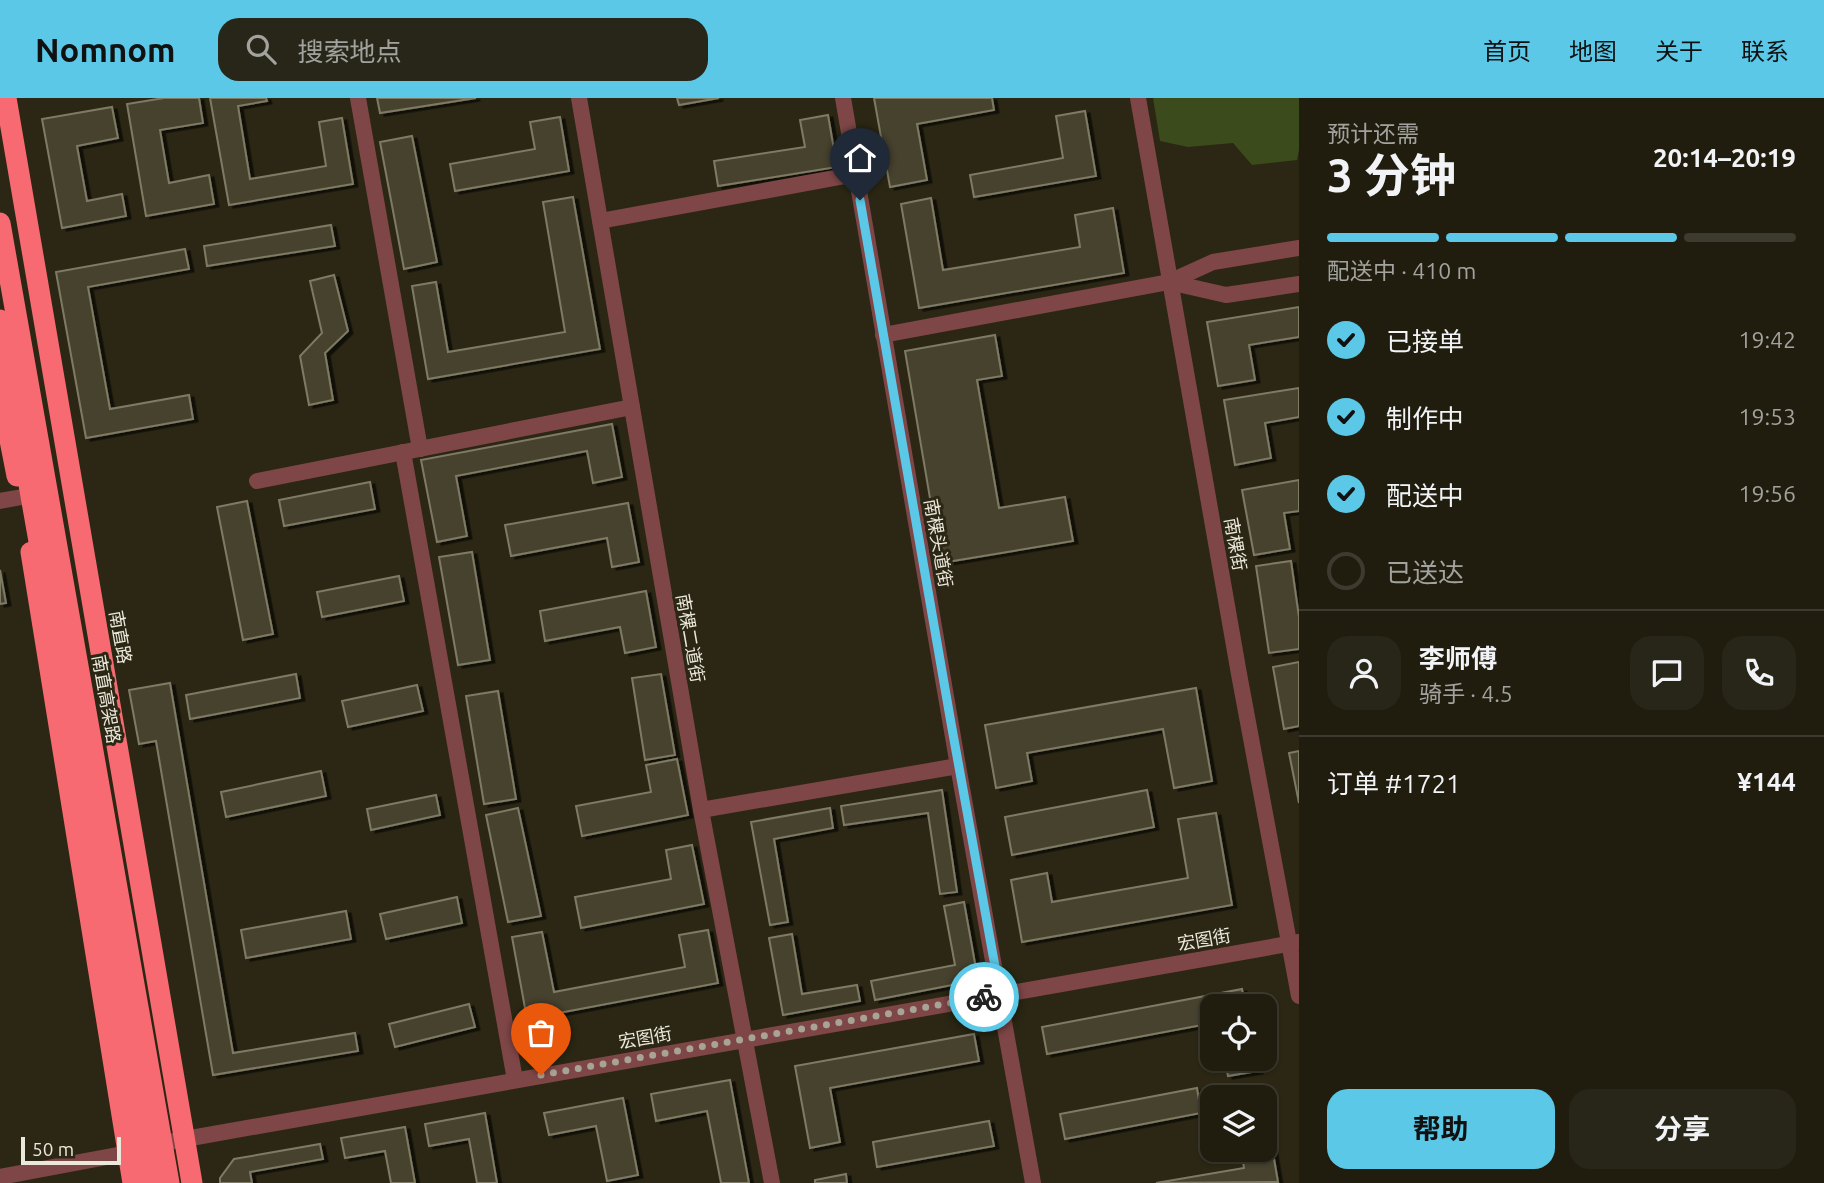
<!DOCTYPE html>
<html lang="zh">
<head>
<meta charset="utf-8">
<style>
  body { margin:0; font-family:Ubuntu,"Noto Sans SC",sans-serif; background:#282618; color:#f1f3f6; height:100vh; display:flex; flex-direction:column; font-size:26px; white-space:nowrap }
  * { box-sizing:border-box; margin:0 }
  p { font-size:23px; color:#a2a29e }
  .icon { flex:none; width:38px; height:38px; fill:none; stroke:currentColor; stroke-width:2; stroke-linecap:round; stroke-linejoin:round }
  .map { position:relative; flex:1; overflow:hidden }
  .details { display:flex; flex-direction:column; background:#201d0f; width:525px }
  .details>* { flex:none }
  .tools { position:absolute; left:1200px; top:896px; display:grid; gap:14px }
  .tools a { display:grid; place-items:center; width:77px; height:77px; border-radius:14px; background:#201d0f; box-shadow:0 2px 5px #0004,0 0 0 2px #3d3b2f; font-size:35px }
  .scale { position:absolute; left:21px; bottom:18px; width:100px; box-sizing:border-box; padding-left:7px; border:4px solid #eae7db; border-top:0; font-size:19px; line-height:24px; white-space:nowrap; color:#eae7db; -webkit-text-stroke:5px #2b2714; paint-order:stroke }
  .pin { position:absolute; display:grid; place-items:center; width:60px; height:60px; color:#fff; margin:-72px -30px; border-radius:50% 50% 50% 0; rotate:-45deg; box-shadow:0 0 7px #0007 }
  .pin .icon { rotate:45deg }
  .courier { position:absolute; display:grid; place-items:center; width:70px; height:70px; margin:-35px; border:5px solid #5ac8e6; border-radius:50%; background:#fff; color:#222; box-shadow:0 2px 9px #0007 }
  .headline em { font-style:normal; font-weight:700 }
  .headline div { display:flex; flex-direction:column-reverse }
  .headline { display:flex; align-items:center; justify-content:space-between; height:119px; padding:0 28px }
  h1 { font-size:46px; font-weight:700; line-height:52px }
  .bar { display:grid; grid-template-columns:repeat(4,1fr); gap:10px 7px; align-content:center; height:84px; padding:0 28px }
  .bar i { height:9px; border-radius:5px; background:#3d3b2f }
  .bar .current { background:#5ac8e6 }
  .bar p { grid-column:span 4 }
  .line { display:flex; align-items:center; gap:18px; padding:0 28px; border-top:2px solid #3d3b2f }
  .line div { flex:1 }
  .round { display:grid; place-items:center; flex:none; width:74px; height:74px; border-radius:21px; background:#282618 }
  ol { padding:0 28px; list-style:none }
  li { display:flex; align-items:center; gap:21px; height:77px }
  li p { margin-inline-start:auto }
  li .icon { padding:7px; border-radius:50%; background:#5ac8e6; color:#111; stroke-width:4 }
  li:last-child { color:#a2a29e }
  li i { width:38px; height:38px; border:4px solid #3d3b2f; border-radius:50% }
  .cta { display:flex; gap:14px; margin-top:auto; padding:14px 28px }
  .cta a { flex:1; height:80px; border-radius:21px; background:#5ac8e6; color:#111; font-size:28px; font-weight:700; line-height:80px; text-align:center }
  .cta a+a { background:#282618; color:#f1f3f6 }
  header { display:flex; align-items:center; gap:42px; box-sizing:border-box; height:98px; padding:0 35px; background:#5ac8e6; color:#111 }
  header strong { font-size:33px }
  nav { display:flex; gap:38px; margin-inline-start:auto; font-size:24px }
  .search { width:490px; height:63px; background:#282618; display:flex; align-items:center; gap:18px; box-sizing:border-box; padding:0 24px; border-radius:21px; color:#a2a29e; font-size:26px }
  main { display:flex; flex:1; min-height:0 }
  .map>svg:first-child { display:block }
  .green { fill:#3b4b1c }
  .building { fill:#47432f; stroke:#7e7a64; stroke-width:2; filter:url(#shadow) }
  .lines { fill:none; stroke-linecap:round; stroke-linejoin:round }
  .minor { stroke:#7f4647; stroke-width:16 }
  .highway { stroke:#f76a71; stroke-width:21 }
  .highway-bridge { stroke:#f76a71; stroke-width:21 }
  .done { stroke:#a7a495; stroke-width:7; stroke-dasharray:0 12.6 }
  .route { stroke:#5ac8e6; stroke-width:9 }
  .labels { text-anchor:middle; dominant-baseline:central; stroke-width:6; stroke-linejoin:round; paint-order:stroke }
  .street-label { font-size:18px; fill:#eae7db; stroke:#2b2714 }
</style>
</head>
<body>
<header>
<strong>Nomnom</strong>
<div class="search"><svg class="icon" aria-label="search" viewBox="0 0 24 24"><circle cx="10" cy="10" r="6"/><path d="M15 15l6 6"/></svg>搜索地点</div>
<nav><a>首页</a><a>地图</a><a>关于</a><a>联系</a></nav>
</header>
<main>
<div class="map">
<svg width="1299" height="1085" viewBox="0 0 1299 1085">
  <defs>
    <filter id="shadow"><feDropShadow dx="4.5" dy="2.5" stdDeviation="0" flood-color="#0009"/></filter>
  </defs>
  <rect width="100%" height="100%" fill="#2b2714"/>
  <!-- green -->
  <path class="green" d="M1153,0H1299V52L1297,62L1252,67L1233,45L1188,49L1160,43Z"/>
  <!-- building -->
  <g class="building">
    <path d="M164,0H199L203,25L160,32L169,85L209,77L214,106L146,118L127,6Z"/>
    <path d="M210,0H266L267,3L238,8L250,81L326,68L319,24L342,20L353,86L229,107Z"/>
    <path d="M377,0H476L380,15Z"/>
    <path d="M677,0H719L679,7Z"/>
    <path d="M874,0H992L994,12L917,26L927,82L890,89Z"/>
    <path d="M112,9L118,40L77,48L87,103L122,96L126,118L62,130L42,21Z"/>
    <path d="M1085,13L1096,78L974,99L970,77L1063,60L1056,18Z"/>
    <path d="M828,17L837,69L718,88L714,63L805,49L800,22Z"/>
    <path d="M560,19L569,73L455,93L450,66L535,51L530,24Z"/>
    <path d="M412,38L437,164L404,171L380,44Z"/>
    <path d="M573,99L600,251L428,281L412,188L436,184L448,254L565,234L543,104Z"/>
    <path d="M931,100L943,172L1080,149L1075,117L1113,110L1124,175L919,210L901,106Z"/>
    <path d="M331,127L335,148L207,168L204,148Z"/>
    <path d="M185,151L189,171L88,189L110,311L189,297L193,321L86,340L56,174Z"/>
    <path d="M334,177L348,233L325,255L333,302L309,307L300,258L322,235L310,183Z"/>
    <path d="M1299,209V239L1249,247L1255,282L1218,288L1207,224Z"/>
    <path d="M995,237L1002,278L977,282L999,410L1065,399L1073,443L941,465L905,253Z"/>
    <path d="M1299,290V319L1265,325L1271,360L1235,367L1224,302Z"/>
    <path d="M612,326L622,379L593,385L587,353L456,378L467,438L437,444L421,362Z"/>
    <path d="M1299,382V413L1284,415L1290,451L1254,457L1242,392Z"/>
    <path d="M370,384L375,411L284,428L279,402Z"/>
    <path d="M247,403L273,536L243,542L217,409Z"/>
    <path d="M628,405L639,464L612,469L607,440L511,458L505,427Z"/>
    <path d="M472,454L490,562L458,567L439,459Z"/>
    <path d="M1291,463L1299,519V551L1269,555L1256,468Z"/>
    <path d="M0,472L6,505L0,506Z"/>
    <path d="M399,478L404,503L322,519L317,494Z"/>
    <path d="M646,493L656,549L625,555L620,529L545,543L540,513Z"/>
    <path d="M1299,564V628L1284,631L1273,569Z"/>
    <path d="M296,576L300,600L190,621L186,597Z"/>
    <path d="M661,576L675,657L645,662L632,580Z"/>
    <path d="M170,585L233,955L355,935L358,953L213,977L156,643L139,646L129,592Z"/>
    <path d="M417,587L423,613L348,629L342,603Z"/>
    <path d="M1196,590L1212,683L1174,690L1163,631L1027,655L1032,683L996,690L985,627Z"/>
    <path d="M498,593L516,701L484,706L466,598Z"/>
    <path d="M1299,653V705L1289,655Z"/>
    <path d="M677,661L688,717L582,738L576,708L651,694L646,667Z"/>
    <path d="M321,673L326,698L226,719L221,694Z"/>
    <path d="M942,692L957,794L940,796L928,715L844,727L841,708Z"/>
    <path d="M1147,692L1154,729L1012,757L1005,719Z"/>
    <path d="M436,697L440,717L371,732L367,711Z"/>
    <path d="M518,710L541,818L508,824L486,717Z"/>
    <path d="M830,710L833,730L774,741L788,824L770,827L751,724Z"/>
    <path d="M1216,715L1232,807L1022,844L1011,782L1047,775L1052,804L1188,780L1178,721Z"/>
    <path d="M692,747L704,806L581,830L575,799L671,781L666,752Z"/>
    <path d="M457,799L462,825L386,841L380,816Z"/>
    <path d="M964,804L978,882L875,902L871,883L955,867L944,808Z"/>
    <path d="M346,813L351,841L246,860L241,832Z"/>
    <path d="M708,832L718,885L527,921L512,839L542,834L554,894L685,869L679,837Z"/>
    <path d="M792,836L802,896L857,887L860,903L783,917L769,840Z"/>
    <path d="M1242,891L1245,908H1213V925L1047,956L1042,929Z"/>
    <path d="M469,906L475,929L395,949L389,926Z"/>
    <path d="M974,936L979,963L830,990L840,1044L810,1050L795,968Z"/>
    <path d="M1224,961H1255L1258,973L1228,978Z"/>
    <path d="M730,982L749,1085H721L707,1013L656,1023L651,996Z"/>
    <path d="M1197,990L1201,1015L1065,1041L1060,1016Z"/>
    <path d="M623,1000L638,1077L607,1083L596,1028L549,1037L544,1015Z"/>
    <path d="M1265,1008L1278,1084L1156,1085L1244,1070L1241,1052H1265Z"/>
    <path d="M485,1015L497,1085H477L469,1041L429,1048L425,1026Z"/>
    <path d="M989,1023L994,1048L877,1069L873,1044Z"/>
    <path d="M405,1029L415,1085H391L385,1053L345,1060L341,1040Z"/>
    <path d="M320,1046L323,1061L250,1074L252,1085H220V1080L234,1061Z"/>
    <path d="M846,1076L847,1085H815V1082Z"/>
  </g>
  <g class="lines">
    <!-- minor -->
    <g class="minor">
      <path d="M358,0L420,351"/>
      <path d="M579,0L701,712L772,1085"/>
      <path d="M843,0L958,668L1033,1085"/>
      <path d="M1138,0L1239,576L1299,898"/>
      <path d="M600,123L856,76"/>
      <path d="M1169,184L1226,197L1299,186"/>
      <path d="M883,237L1169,184L1213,164L1299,150"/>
      <path d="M403,354L515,982"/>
      <path d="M257,383L632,309"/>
      <path d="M0,403L22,399"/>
      <path d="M701,712L958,668"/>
      <path d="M174,1043L1299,844"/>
      <path d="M0,1079L139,1053"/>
    </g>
    <!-- highway -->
    <g class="highway">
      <path d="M6,0L192,1085"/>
      <path d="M0,291L17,378"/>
      <path d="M31,454L133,1085"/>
    </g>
    <!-- highway-bridge -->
    <g class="highway-bridge">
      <path d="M0,125L169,1085"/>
      <path d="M0,222L152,1085"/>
    </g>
  </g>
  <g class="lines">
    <!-- done -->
    <path class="done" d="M541,977L984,899"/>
    <!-- route -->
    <path class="route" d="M860,102L951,625L1000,896L984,899"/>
  </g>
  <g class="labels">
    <!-- street labels -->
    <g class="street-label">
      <text transform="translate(939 445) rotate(80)">南棵头道街</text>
      <text transform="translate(1236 446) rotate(80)">南棵街</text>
      <text transform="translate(121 539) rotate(80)">南直路</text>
      <text transform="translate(691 540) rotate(80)">南棵二道街</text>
      <text transform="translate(107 601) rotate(80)">南直高架路</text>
      <text transform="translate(1204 841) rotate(-10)">宏图街</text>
      <text transform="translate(645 939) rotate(-10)">宏图街</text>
    </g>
  </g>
</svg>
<div class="tools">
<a><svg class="icon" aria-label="locate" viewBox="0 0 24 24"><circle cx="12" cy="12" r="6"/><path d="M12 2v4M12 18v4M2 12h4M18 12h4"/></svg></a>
<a><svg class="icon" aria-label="layers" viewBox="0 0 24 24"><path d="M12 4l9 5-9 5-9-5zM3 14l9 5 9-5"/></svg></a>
</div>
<div class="scale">50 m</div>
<div class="pin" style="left:541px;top:977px;background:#ea580c"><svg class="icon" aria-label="bag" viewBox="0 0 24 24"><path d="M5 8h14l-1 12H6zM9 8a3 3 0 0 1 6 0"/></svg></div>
<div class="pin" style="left:860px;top:102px;background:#1f2937"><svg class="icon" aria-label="home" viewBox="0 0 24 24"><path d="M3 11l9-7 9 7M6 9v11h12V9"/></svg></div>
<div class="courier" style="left:984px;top:899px"><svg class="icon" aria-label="bike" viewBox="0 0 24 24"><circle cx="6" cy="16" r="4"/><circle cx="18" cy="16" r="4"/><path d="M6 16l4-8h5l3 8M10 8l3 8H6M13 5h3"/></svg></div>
</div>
<section class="details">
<div class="headline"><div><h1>3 分钟</h1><p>预计还需</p></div><em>20:14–20:19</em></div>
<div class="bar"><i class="current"></i><i class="current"></i><i class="current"></i><i></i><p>配送中 · 410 m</p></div>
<ol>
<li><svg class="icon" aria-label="check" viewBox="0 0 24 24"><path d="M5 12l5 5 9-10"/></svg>已接单<p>19:42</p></li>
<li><svg class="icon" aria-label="check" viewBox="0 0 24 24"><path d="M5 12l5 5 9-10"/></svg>制作中<p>19:53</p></li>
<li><svg class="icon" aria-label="check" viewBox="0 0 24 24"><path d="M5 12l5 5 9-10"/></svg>配送中<p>19:56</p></li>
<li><i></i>已送达</li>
</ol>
<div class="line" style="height:126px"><a class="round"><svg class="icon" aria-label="person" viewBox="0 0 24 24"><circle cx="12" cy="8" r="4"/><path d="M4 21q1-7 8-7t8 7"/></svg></a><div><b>李师傅</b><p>骑手 · 4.5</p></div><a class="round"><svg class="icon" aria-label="chat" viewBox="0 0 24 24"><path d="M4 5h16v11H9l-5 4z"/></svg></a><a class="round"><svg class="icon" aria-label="phone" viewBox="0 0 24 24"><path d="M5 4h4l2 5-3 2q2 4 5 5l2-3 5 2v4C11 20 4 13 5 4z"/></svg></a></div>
<div class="line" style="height:91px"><div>订单 #1721</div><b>¥144</b></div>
<div class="cta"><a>帮助</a><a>分享</a></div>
</section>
</main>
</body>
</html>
